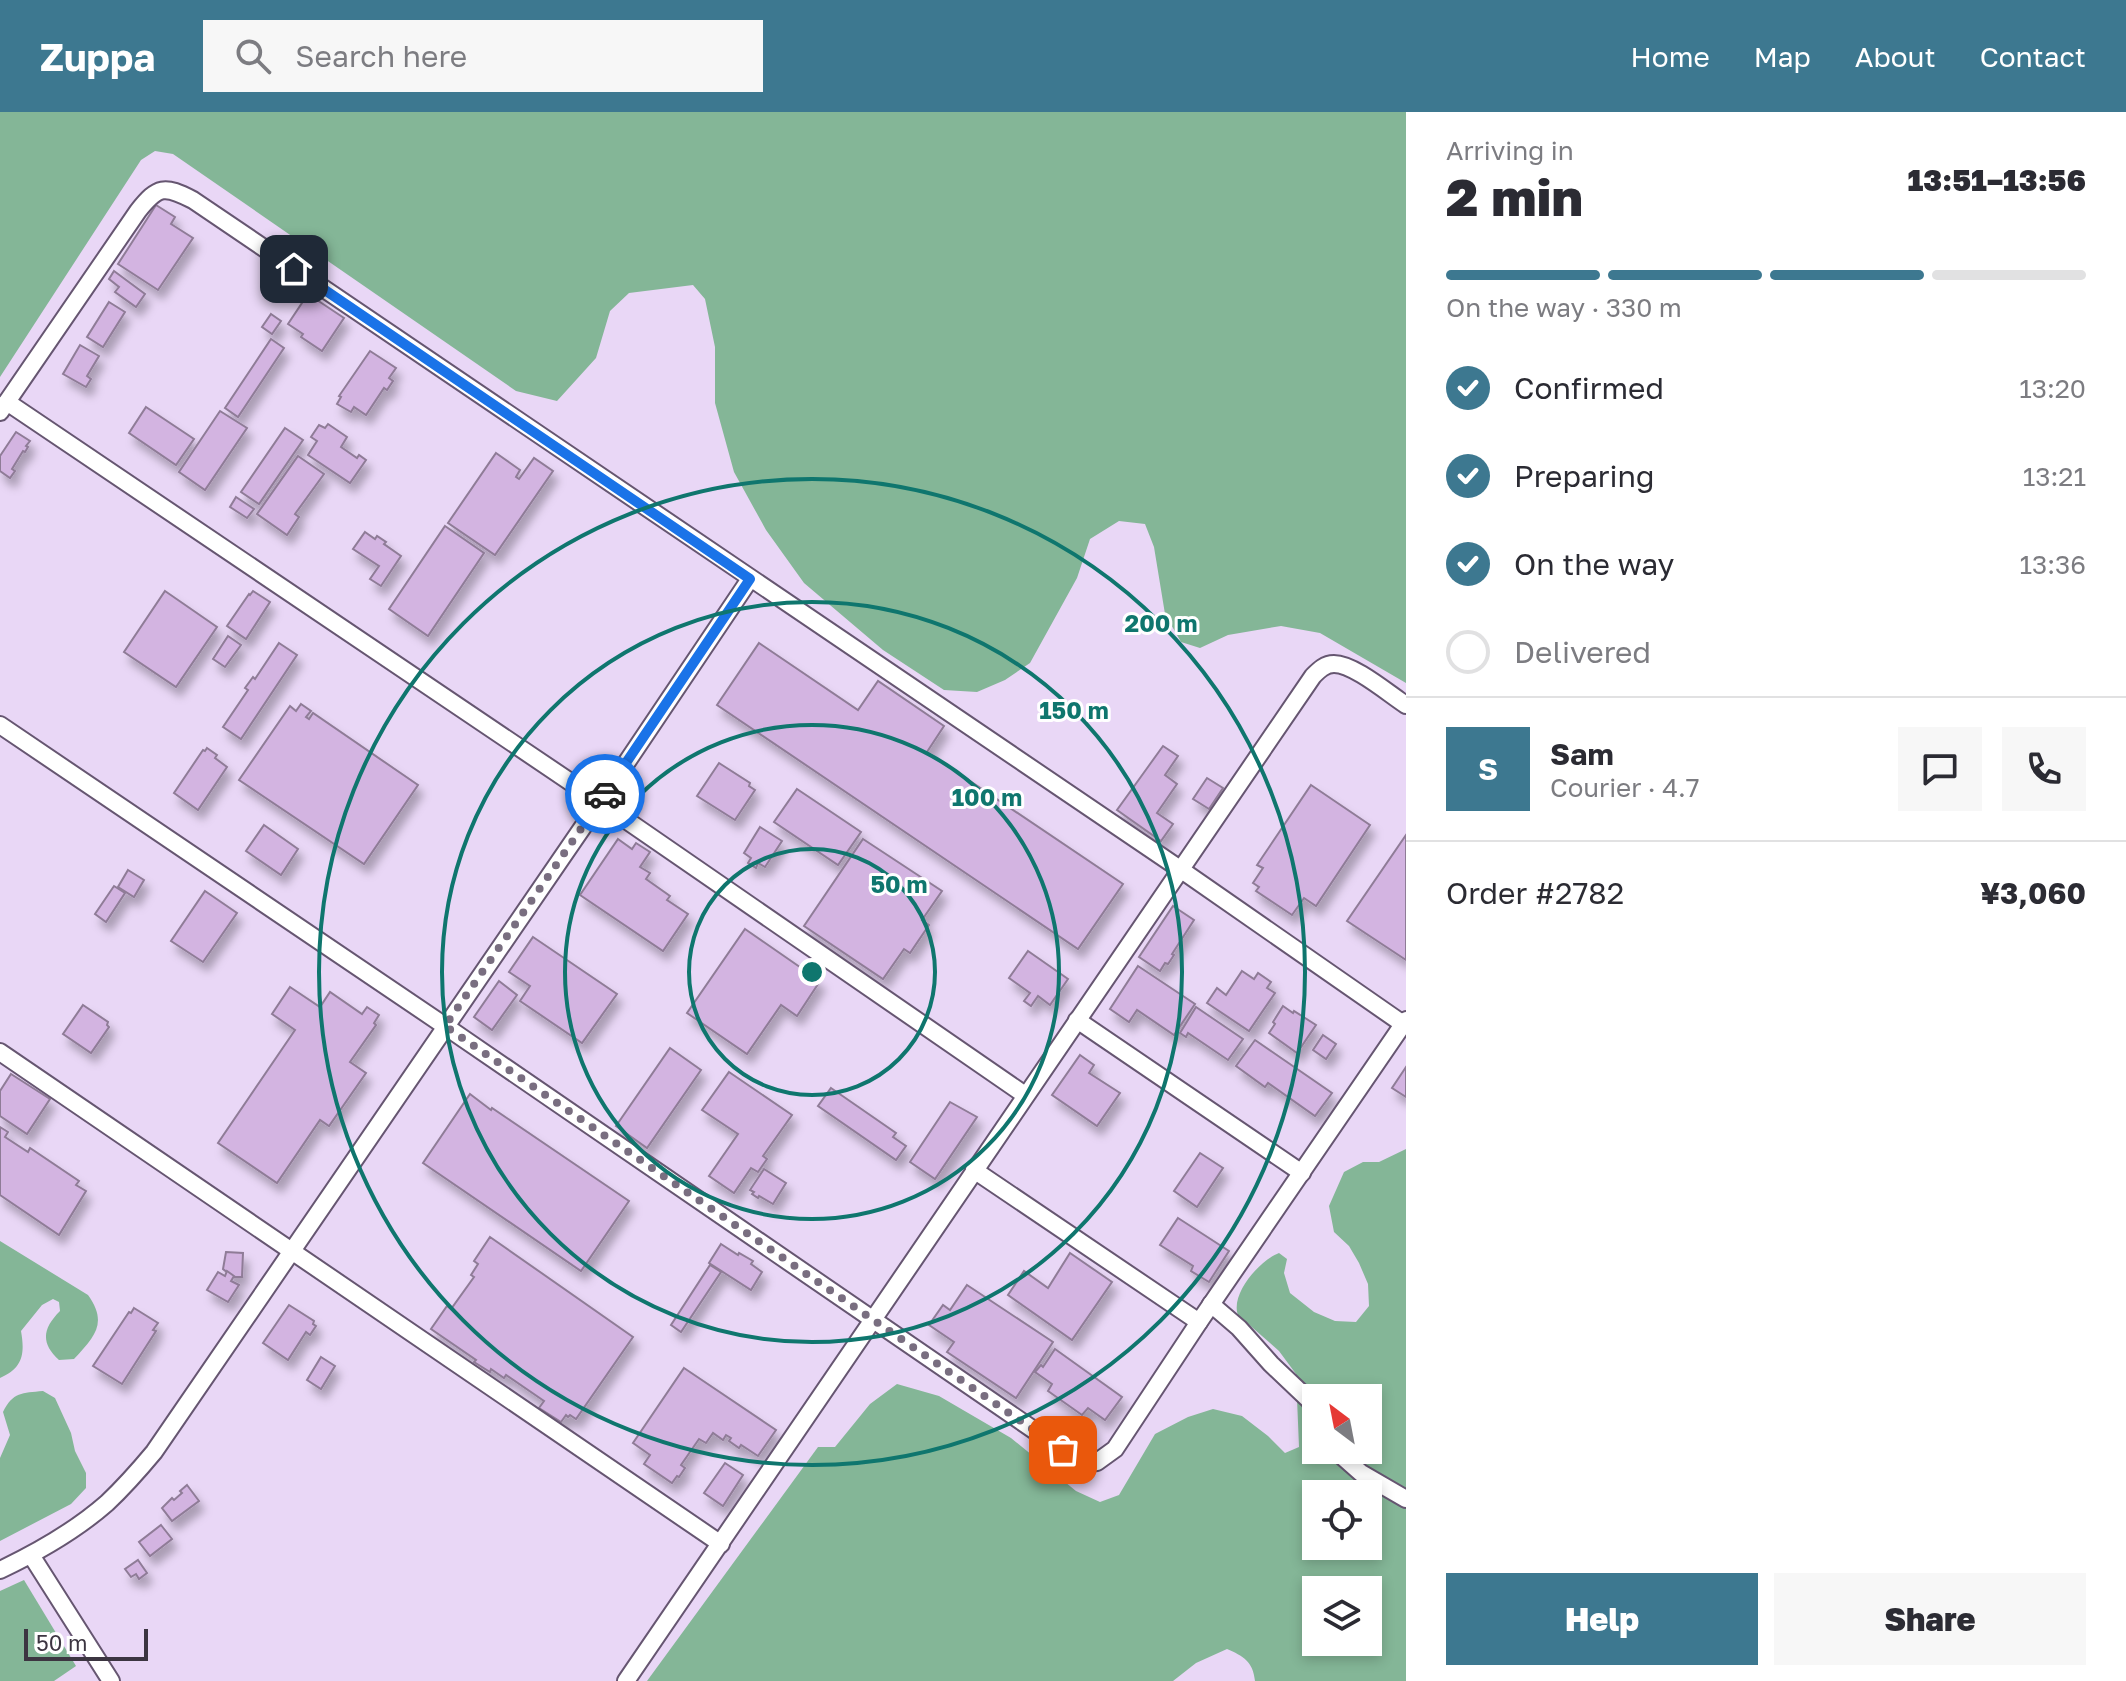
<!DOCTYPE html>
<html lang="en">
<head>
<meta charset="utf-8">
<style>
  body { margin:0; font-family:"Golos Text",sans-serif; background:#f7f7f7; color:#2b2b33; height:100vh; display:flex; flex-direction:column; font-size:30px; white-space:nowrap }
  * { box-sizing:border-box; margin:0 }
  p { font-size:26px; color:#7c7c81 }
  .icon { flex:none; width:44px; height:44px; fill:none; stroke:currentColor; stroke-width:2; stroke-linecap:round; stroke-linejoin:round }
  .map { position:relative; flex:1; overflow:hidden }
  .side { display:flex; flex-direction:column; background:#fff; width:720px }
  .side>* { flex:none }
  .needle { width:52px; rotate:328deg }
  .buttons { position:absolute; left:1302px; top:1272px; display:grid; gap:16px }
  .buttons a { display:grid; place-items:center; width:80px; height:80px; border-radius:0px; background:#fff; box-shadow:0 4px 12px #0003; font-size:40px }
  .scale { position:absolute; left:24px; bottom:20px; width:124px; box-sizing:border-box; padding-left:8px; border:4px solid #3c3541; border-top:0; font-size:22px; line-height:28px; white-space:nowrap; color:#3c3541; -webkit-text-stroke:6px #fff; paint-order:stroke }
  .pin { position:absolute; display:grid; place-items:center; width:68px; height:68px; color:#fff; margin:-34px; border-radius:16px; box-shadow:0 4px 12px #0006 }
  .courier { position:absolute; display:grid; place-items:center; width:80px; height:80px; margin:-40px; border:6px solid #1a73e8; border-radius:50%; background:#fff; color:#222; box-shadow:0 2px 10px #0007 }
  .head em { font-style:normal; font-weight:800 }
  .head div { display:flex; flex-direction:column-reverse }
  .head { display:flex; align-items:center; justify-content:space-between; height:136px; padding:0 40px }
  h1 { font-size:52px; font-weight:800; line-height:60px }
  .bar { display:grid; grid-template-columns:repeat(4,1fr); gap:12px 8px; align-content:center; height:96px; padding:0 40px }
  .bar i { height:10px; border-radius:6px; background:#e1e1e2 }
  .bar .active { background:#3d7890 }
  .bar p { grid-column:span 4 }
  .line { display:flex; align-items:center; gap:20px; padding:0 40px; border-top:2px solid #e1e1e2 }
  .line div { flex:1 }
  .round { display:grid; place-items:center; flex:none; width:84px; height:84px; border-radius:0px; background:#f7f7f7 }
  ol { padding:0 40px; list-style:none }
  li { display:flex; align-items:center; gap:24px; height:88px }
  li p { margin-inline-start:auto }
  li .icon { padding:8px; border-radius:50%; background:#3d7890; color:#fff; stroke-width:4 }
  li:last-child { color:#7c7c81 }
  li i { width:44px; height:44px; border:4px solid #e1e1e2; border-radius:50% }
  .button { display:flex; gap:16px; margin-top:auto; padding:16px 40px }
  .button a { flex:1; height:92px; border-radius:0px; background:#3d7890; color:#fff; font-size:32px; font-weight:800; line-height:92px; text-align:center }
  .button a+a { background:#f7f7f7; color:#2b2b33 }
  header { display:flex; align-items:center; gap:48px; box-sizing:border-box; height:112px; padding:0 40px; background:#3d7890; color:#fff }
  header strong { font-size:38px }
  nav { display:flex; gap:44px; margin-inline-start:auto; font-size:28px }
  .search { width:560px; height:72px; background:#f7f7f7; display:flex; align-items:center; gap:20px; box-sizing:border-box; padding:0 28px; border-radius:0px; color:#7c7c81; font-size:30px }
  main { display:flex; flex:1; min-height:0 }
  .map>svg:first-child { display:block }
  .forest { fill:#84b697; fill-rule:evenodd }
  .building { fill:#d3b4e1; stroke:#8f7c97; stroke-width:2; filter:url(#shadow) }
  .lines { fill:none; stroke-linecap:round; stroke-linejoin:round }
  .minor-casing { stroke:#665671; stroke-width:20 }
  .minor { stroke:#fff; stroke-width:16 }
  .done { stroke:#796e80; stroke-width:8; stroke-dasharray:0 14.4 }
  .route { stroke:#1a73e8; stroke-width:10 }
  .ring { fill:none; stroke:#0f766e; stroke-width:4 }
  .centre { fill:#0f766e; stroke:#fff; stroke-width:4 }
  .ring-label { font-size:24px; text-anchor:middle; font-weight:bold; fill:#0f766e; stroke:#fff; stroke-width:6; stroke-linejoin:round; paint-order:stroke }
</style>
</head>
<body>
<header>
<strong>Zuppa</strong>
<div class="search"><svg class="icon" aria-label="search" viewBox="0 0 24 24"><circle cx="10" cy="10" r="6"/><path d="M15 15l6 6"/></svg>Search here</div>
<nav><a>Home</a><a>Map</a><a>About</a><a>Contact</a></nav>
</header>
<main>
<div class="map">
<svg width="1406" height="1569" viewBox="0 0 1406 1569">
  <defs>
    <filter id="shadow"><feDropShadow dx="5" dy="9" stdDeviation="4" flood-color="#0004"/></filter>
  </defs>
  <rect width="100%" height="100%" fill="#e9d7f6"/>
  <!-- forest -->
  <g class="forest">
    <path d="M0,0H1406V571L1320,521L1281,514L1228,523L1200,536L1181,530L1165,502L1154,435L1145,412L1119,409L1090,427L1077,466L1030,551L1005,568L977,580L944,578L883,538L804,471L766,418L734,360L715,291V235L705,187L693,173L629,181L610,199L596,246L557,289L516,279L173,42L155,39L141,48L0,265Z"/>
    <path d="M1406,1037V1569H1255C1253,1549 1243,1544 1227,1537L1196,1551L1173,1569H647L818,1335H835L870,1292L897,1272L939,1284L1011,1326L1076,1379L1100,1390L1119,1383L1155,1322L1188,1305L1213,1297L1242,1304L1268,1324L1285,1341L1299,1335L1296,1262L1279,1239L1238,1203C1230,1182 1260,1148 1279,1141L1287,1147L1284,1161L1290,1181L1314,1200L1335,1209L1356,1210L1369,1194L1368,1172L1359,1151L1349,1134L1334,1120L1329,1094L1344,1060L1363,1050H1379ZM1316,1286H1368V1338H1316ZM1316,1382H1368V1434H1316ZM1316,1478H1368V1530H1316Z"/>
    <path d="M0,1129L88,1183C108,1211 95,1224 74,1247L59,1248C40,1231 43,1216 60,1199L59,1190L53,1187L42,1193L21,1219C25,1242 23,1256 0,1266Z"/>
    <path d="M43,1279L55,1286L71,1321L75,1339L86,1361V1376L71,1392L0,1429V1346L10,1323L3,1300C13,1280 22,1281 43,1279Z"/>
    <path d="M24,1468L76,1554L54,1569H0V1479Z"/>
  </g>
  <!-- building -->
  <g class="building">
    <path d="M156,93L175,105L171,112L193,126L158,178L118,152Z"/>
    <path d="M114,159L145,182L136,195L115,180L119,175L109,167Z"/>
    <path d="M308,182L344,206L322,239L301,225L303,222L288,212Z"/>
    <path d="M109,190L125,200L103,235L87,225Z"/>
    <path d="M271,202L281,209L272,222L262,215Z"/>
    <path d="M271,227L284,236L238,305L225,296Z"/>
    <path d="M80,233L99,244L87,264L91,267L86,275L63,262Z"/>
    <path d="M370,239L396,256L389,266L393,269L387,278L384,276L366,303L354,295L351,300L337,292L341,285L339,284Z"/>
    <path d="M146,295L194,327L176,353L129,321Z"/>
    <path d="M220,299L247,316L205,378L179,360Z"/>
    <path d="M328,312L347,325L341,335L357,346L359,343L366,348L350,371L308,343L317,329L311,325L319,313L325,316Z"/>
    <path d="M285,316L303,328L259,392L241,380Z"/>
    <path d="M16,320L30,329L26,334L28,335L25,340L23,339L12,357L15,359L10,366L0,359V344Z"/>
    <path d="M496,341L520,358L516,365L519,367L534,346L553,359L495,443L448,411Z"/>
    <path d="M298,344L324,362L295,402L299,405L287,423L257,402Z"/>
    <path d="M236,385L254,397L247,406L230,395Z"/>
    <path d="M445,414L484,441L428,524L389,497Z"/>
    <path d="M365,420L375,427L377,424L386,430L384,432L401,444L381,474L370,467L379,454L353,437Z"/>
    <path d="M165,479L217,515L176,575L124,540Z"/>
    <path d="M253,479L270,490L246,527L227,514L249,482L250,483Z"/>
    <path d="M228,524L241,533L225,555L213,547Z"/>
    <path d="M279,531L297,543L241,627L223,615L248,578L245,576L253,565L255,567Z"/>
    <path d="M759,531L858,598L878,569L944,614L927,640L1123,772L1078,837L717,593Z"/>
    <path d="M301,592L311,599L306,605L309,607L313,601L418,673L364,752L239,668L290,594L296,599Z"/>
    <path d="M1163,634L1178,644L1165,663L1177,672L1157,701L1173,712L1161,729L1117,698Z"/>
    <path d="M207,636L217,643L215,646L227,655L198,698L174,681L203,638L205,639Z"/>
    <path d="M719,651L750,671L749,674L755,678L735,708L697,684Z"/>
    <path d="M1207,666L1223,676L1209,697L1193,687Z"/>
    <path d="M1311,673L1370,713L1316,794L1304,786L1292,803L1256,779L1259,775L1253,771L1263,756L1257,753Z"/>
    <path d="M797,677L861,720L838,753L774,710Z"/>
    <path d="M264,713L298,737L281,763L246,739Z"/>
    <path d="M760,715L782,729L765,755L758,751L756,756L748,751L751,746L744,741Z"/>
    <path d="M1406,723V848L1347,809Z"/>
    <path d="M618,727L632,737L636,731L650,740L640,755L650,761L646,767L670,784L667,788L688,802L663,839L580,783Z"/>
    <path d="M863,727L942,779L922,808L929,813L910,841L904,837L883,867L804,814Z"/>
    <path d="M128,758L144,768L134,785L118,775Z"/>
    <path d="M114,774L125,781L106,810L95,802Z"/>
    <path d="M205,779L237,801L203,850L171,829Z"/>
    <path d="M1173,794L1194,808L1172,842L1174,843L1168,852L1165,851L1160,859L1139,845Z"/>
    <path d="M745,817L820,869L797,904L781,893L747,942L687,901Z"/>
    <path d="M533,825L617,882L582,931L520,889L530,874L509,860Z"/>
    <path d="M1028,839L1068,867L1050,893L1038,884L1031,894L1024,889L1030,881L1009,866Z"/>
    <path d="M1138,854L1195,892L1174,923L1137,898L1129,910L1110,897Z"/>
    <path d="M1242,859L1254,867L1258,861L1271,870L1267,876L1275,881L1249,919L1207,891L1217,876L1226,883Z"/>
    <path d="M499,869L517,883L492,918L474,905Z"/>
    <path d="M290,875L320,895L330,880L362,902L367,895L379,903L374,911L376,913L350,950L366,961L329,1014L320,1008L277,1071L218,1031L295,918L272,902Z"/>
    <path d="M83,893L108,910L107,913L109,915L91,941L63,922Z"/>
    <path d="M1283,894L1293,901L1294,899L1316,913L1297,941L1269,921L1275,912L1273,910Z"/>
    <path d="M1196,895L1243,927L1228,948L1188,921L1186,925L1180,921Z"/>
    <path d="M1323,923L1336,932L1326,947L1313,938Z"/>
    <path d="M1255,928L1332,981L1315,1004L1268,971L1265,975L1236,954Z"/>
    <path d="M670,936L701,958L647,1036L616,1014Z"/>
    <path d="M1080,943L1094,953L1089,961L1120,981L1097,1014L1052,983Z"/>
    <path d="M1406,955V985L1392,976Z"/>
    <path d="M729,960L792,1003L763,1044L767,1047L758,1060L751,1056L734,1081L709,1064L738,1022L702,998Z"/>
    <path d="M11,962L50,987L27,1022L0,1004V979Z"/>
    <path d="M831,976L896,1021L893,1025L906,1034L896,1048L818,994Z"/>
    <path d="M470,982L491,998L492,996L629,1089L581,1159L423,1051Z"/>
    <path d="M950,990L977,1005L935,1067L910,1050Z"/>
    <path d="M0,1015L8,1020L5,1025L28,1040L30,1036L79,1069L76,1073L86,1079L59,1123L0,1083Z"/>
    <path d="M1200,1041L1223,1056L1197,1095L1174,1079Z"/>
    <path d="M764,1057L786,1071L773,1092L759,1084L758,1086L752,1082L754,1080L750,1078Z"/>
    <path d="M1178,1106L1229,1139L1209,1170L1191,1159L1193,1154L1160,1133Z"/>
    <path d="M490,1125L633,1225L576,1307L570,1303L568,1305L566,1303L561,1310L539,1296L544,1289L506,1263L504,1266L491,1257L490,1260L474,1250L476,1248L431,1217L447,1194L451,1197L474,1165L471,1163L478,1152L474,1149Z"/>
    <path d="M721,1132L738,1143L739,1141L753,1149L751,1152L762,1160L751,1178L709,1151Z"/>
    <path d="M226,1140L243,1141L242,1165H233L223,1157Z"/>
    <path d="M1070,1141L1112,1170L1072,1228L1008,1183L1024,1159L1048,1176Z"/>
    <path d="M710,1153L721,1160L681,1220L671,1213Z"/>
    <path d="M227,1159L234,1164L231,1169L239,1173L228,1190L207,1178L218,1160L225,1164Z"/>
    <path d="M967,1173L1053,1230L1016,1286L947,1240L954,1230L929,1213L943,1193L950,1198Z"/>
    <path d="M289,1193L314,1209L313,1212L316,1214L310,1223L306,1220L288,1248L263,1231Z"/>
    <path d="M134,1196L158,1211L153,1218L156,1219L122,1272L93,1254L129,1200L131,1201Z"/>
    <path d="M1055,1237L1122,1285L1105,1308L1088,1296L1082,1303L1048,1279L1052,1272L1035,1260L1041,1253L1043,1255Z"/>
    <path d="M321,1245L335,1254L321,1277L307,1268Z"/>
    <path d="M684,1256L776,1318L758,1344L741,1333L739,1336L729,1329L731,1326L726,1323L723,1328L713,1321L706,1331L699,1327L681,1353L685,1356L679,1365L677,1364L672,1371L644,1352L650,1343L633,1331Z"/>
    <path d="M725,1351L743,1363L723,1394L704,1381Z"/>
    <path d="M187,1373L199,1389L172,1409L162,1396L172,1386L174,1388L182,1381L180,1379Z"/>
    <path d="M161,1413L172,1427L150,1444L139,1430Z"/>
    <path d="M138,1448L147,1461L139,1467L136,1462L131,1465L125,1457Z"/>
  </g>
  <g class="lines">
    <!-- minor casing -->
    <g class="minor-casing">
      <g id="minor">
        <path d="M7,290L600,690L1025,983"/>
        <path d="M0,300L138,99C158,74 164,73 193,88L1180,757L1403,912"/>
        <path d="M0,613L445,914L1063,1338L1088,1351L1097,1350L1115,1337L1199,1210L1406,908"/>
        <path d="M1077,908L1302,1061"/>
        <path d="M0,940L721,1432"/>
        <path d="M974,1058L1199,1210"/>
        <path d="M1211,1192L1239,1216L1271,1252L1309,1288L1316,1299"/>
        <path d="M1335,1338L1361,1361L1406,1387"/>
        <path d="M31,1443L111,1569"/>
        <path d="M0,1458C38,1440 75,1419 107,1391C124,1375 139,1358 154,1340L600,690L750,467"/>
        <path d="M626,1569L1313,564C1319,558 1325,552 1334,552C1354,552 1389,582 1406,593"/>
      </g>
    </g>
    <!-- minor -->
    <use href="#minor" class="minor"/>
  </g>
  <g class="lines">
    <!-- done -->
    <path class="done" d="M605,682L445,914L1063,1338"/>
    <!-- route -->
    <path class="route" d="M294,157L750,467L605,682"/>
  </g>
  <!-- distance rings -->
  <g class="ring">
    <circle cx="812" cy="860" r="123"/>
    <circle cx="812" cy="860" r="247"/>
    <circle cx="812" cy="860" r="370"/>
    <circle cx="812" cy="860" r="493"/>
  </g>
  <circle cx="812" cy="860" r="12" class="centre"/>
  <g class="ring-label">
    <text x="1161" y="520">200 m</text>
    <text x="1074" y="607">150 m</text>
    <text x="987" y="694">100 m</text>
    <text x="899" y="781">50 m</text>
  </g>
</svg>
<div class="buttons">
<a><svg class="needle" viewBox="-14 -14 28 28"><path d="M0-13l5 13h-10z" fill="#e53935"/><path d="M0 13l5-13h-10z" fill="#7c7c81"/></svg></a>
<a><svg class="icon" aria-label="locate" viewBox="0 0 24 24"><circle cx="12" cy="12" r="6"/><path d="M12 2v4M12 18v4M2 12h4M18 12h4"/></svg></a>
<a><svg class="icon" aria-label="layers" viewBox="0 0 24 24"><path d="M12 4l9 5-9 5-9-5zM3 14l9 5 9-5"/></svg></a>
</div>
<div class="scale">50 m</div>
<div class="pin" style="left:1063px;top:1338px;background:#ea580c"><svg class="icon" aria-label="bag" viewBox="0 0 24 24"><path d="M5 8h14l-1 12H6zM9 8a3 3 0 0 1 6 0"/></svg></div>
<div class="pin" style="left:294px;top:157px;background:#1f2937"><svg class="icon" aria-label="home" viewBox="0 0 24 24"><path d="M3 11l9-7 9 7M6 9v11h12V9"/></svg></div>
<div class="courier" style="left:605px;top:682px"><svg class="icon" aria-label="car" viewBox="0 0 24 24"><path d="M5 17H2v-5l4-1 3-4h7l3 4 3 1v5h-3M9 17h6M6 11h13"/><circle cx="7" cy="17" r="2"/><circle cx="17" cy="17" r="2"/></svg></div>
</div>
<section class="side">
<div class="head"><div><h1>2 min</h1><p>Arriving in</p></div><em>13:51–13:56</em></div>
<div class="bar"><i class="active"></i><i class="active"></i><i class="active"></i><i></i><p>On the way · 330 m</p></div>
<ol>
<li><svg class="icon" aria-label="check" viewBox="0 0 24 24"><path d="M5 12l5 5 9-10"/></svg>Confirmed<p>13:20</p></li>
<li><svg class="icon" aria-label="check" viewBox="0 0 24 24"><path d="M5 12l5 5 9-10"/></svg>Preparing<p>13:21</p></li>
<li><svg class="icon" aria-label="check" viewBox="0 0 24 24"><path d="M5 12l5 5 9-10"/></svg>On the way<p>13:36</p></li>
<li><i></i>Delivered</li>
</ol>
<div class="line" style="height:144px"><b class="round" style="background:#3d7890;color:#fff">S</b><div><b>Sam</b><p>Courier · 4.7</p></div><a class="round"><svg class="icon" aria-label="chat" viewBox="0 0 24 24"><path d="M4 5h16v11H9l-5 4z"/></svg></a><a class="round"><svg class="icon" aria-label="phone" viewBox="0 0 24 24"><path d="M5 4h4l2 5-3 2q2 4 5 5l2-3 5 2v4C11 20 4 13 5 4z"/></svg></a></div>
<div class="line" style="height:104px"><div>Order #2782</div><b>¥3,060</b></div>
<div class="button"><a>Help</a><a>Share</a></div>
</section>
</main>
</body>
</html>
